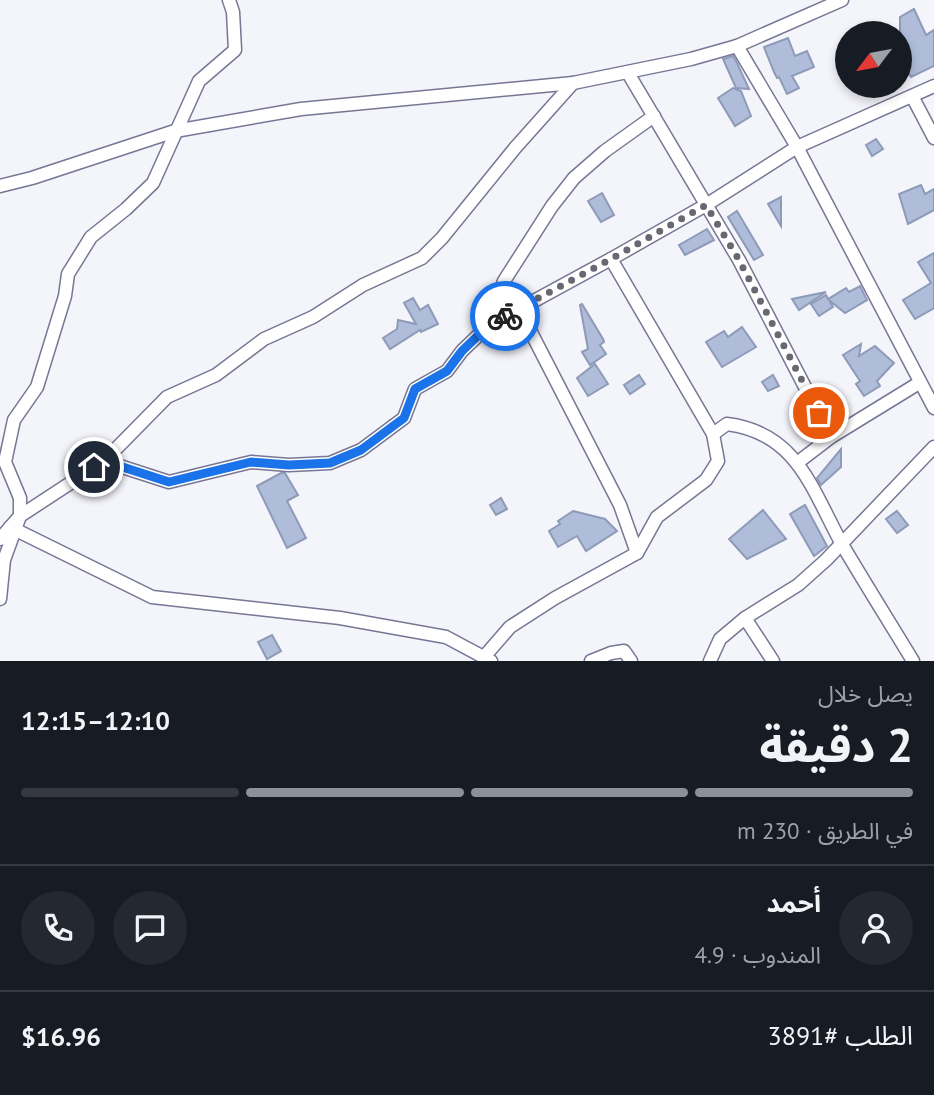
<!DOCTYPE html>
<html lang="ar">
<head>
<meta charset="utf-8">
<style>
  body { margin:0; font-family:"PT Sans","Noto Sans Arabic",sans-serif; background:#242831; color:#f1f3f6; direction:rtl; height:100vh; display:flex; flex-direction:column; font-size:26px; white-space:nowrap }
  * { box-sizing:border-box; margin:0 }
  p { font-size:23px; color:#9ea1a6 }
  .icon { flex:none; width:38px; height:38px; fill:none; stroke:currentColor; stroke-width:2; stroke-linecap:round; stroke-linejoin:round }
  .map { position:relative; height:661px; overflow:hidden; direction:ltr }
  .drawer { display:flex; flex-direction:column; background:#171b24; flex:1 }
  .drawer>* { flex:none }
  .needle { width:46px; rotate:238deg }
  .tools { position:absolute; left:835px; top:21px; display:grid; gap:14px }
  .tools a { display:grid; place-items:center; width:77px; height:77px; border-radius:50%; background:#171b24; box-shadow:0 4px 10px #0003; font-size:35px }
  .pin { position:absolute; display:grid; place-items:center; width:60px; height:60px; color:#fff; margin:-30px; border:4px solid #fff; border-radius:50%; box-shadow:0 2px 7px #0007 }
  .courier { position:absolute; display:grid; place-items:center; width:70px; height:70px; margin:-35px; border:5px solid #1a73e8; border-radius:50%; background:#fff; color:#222; box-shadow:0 2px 9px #0007 }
  .headline em { font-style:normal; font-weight:700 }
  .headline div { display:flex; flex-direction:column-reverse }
  .headline { display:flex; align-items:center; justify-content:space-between; height:119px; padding:0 21px }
  h1 { font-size:46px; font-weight:700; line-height:52px }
  .bar { display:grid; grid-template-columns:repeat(4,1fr); gap:10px 7px; align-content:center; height:84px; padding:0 21px }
  .bar i { height:9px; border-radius:5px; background:#363941 }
  .bar .selected { background:#8c9099 }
  .bar p { grid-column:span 4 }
  .line { display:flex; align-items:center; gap:18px; padding:0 21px; border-top:2px solid #363941 }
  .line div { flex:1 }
  .round { display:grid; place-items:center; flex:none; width:74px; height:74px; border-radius:37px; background:#242831 }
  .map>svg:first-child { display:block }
  .building { fill:#afbddb; stroke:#8d9ab8; stroke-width:2 }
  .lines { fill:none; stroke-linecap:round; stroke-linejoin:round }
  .minor-casing { stroke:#777694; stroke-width:15 }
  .minor { stroke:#fff; stroke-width:12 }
  .done { stroke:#686872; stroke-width:7; stroke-dasharray:0 12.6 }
  .route { stroke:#1a73e8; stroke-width:9 }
</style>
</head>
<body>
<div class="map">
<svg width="934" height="661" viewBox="0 0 934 661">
  <rect width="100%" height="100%" fill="#f4f4fb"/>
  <!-- building -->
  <g class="building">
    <path d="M914,9L926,35L934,30V66L911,77L900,59V17Z"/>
    <path d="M788,38L795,56L807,51L814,67L792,76L799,88L787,94L779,77L777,78L774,72L764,47Z"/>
    <path d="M733,56L737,63L749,89L736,88L723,59Z"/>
    <path d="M733,88L741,91L751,116L735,126L718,98Z"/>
    <path d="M876,139L883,149L872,156L866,145Z"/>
    <path d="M921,185L925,194L934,189V210L908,224L899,194Z"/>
    <path d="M602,193L614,215L601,222L588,201Z"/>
    <path d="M781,197V226L768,204Z"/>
    <path d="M737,211L763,255L754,260L728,217Z"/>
    <path d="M707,229L714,240L685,255L679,245Z"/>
    <path d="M934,253V308L915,319L903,300L931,283L918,262Z"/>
    <path d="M860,286L867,300L845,313L829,300L833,307L819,316L811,304L826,295L828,299L846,288L849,292Z"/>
    <path d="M826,292L799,310L792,299Z"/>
    <path d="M413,298L420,310L428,305L438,324L421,332L420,330L390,349L383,338L397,329L398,320L416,324L404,303Z"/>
    <path d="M582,304L603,339L604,342L600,345L606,354L590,365L582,352L588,349L580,305Z"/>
    <path d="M742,327L756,347L722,367L706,342L724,331L728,337Z"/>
    <path d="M861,344L859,356L875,346L894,363L877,381L880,386L864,396L856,384L860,381L843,355Z"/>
    <path d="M595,364L608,384L588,396L577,378Z"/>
    <path d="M639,375L645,384L630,394L624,385Z"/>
    <path d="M773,375L779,386L768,391L762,382Z"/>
    <path d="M841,449V467L821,485L817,478Z"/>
    <path d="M281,473H285L298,495L287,501L306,538L287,548L257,486Z"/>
    <path d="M501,498L507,509L496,515L490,505Z"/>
    <path d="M805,505L827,546L814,556L790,514Z"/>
    <path d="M763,510L786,539L747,559L729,539Z"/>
    <path d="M573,511L605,519L617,531L586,551L577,536L558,547L549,531L560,524L558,521Z"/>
    <path d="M897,511L908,525L897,533L886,519Z"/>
    <path d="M272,635L281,651L267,659L258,642Z"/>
  </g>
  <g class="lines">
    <!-- minor casing -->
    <g class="minor-casing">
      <g id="minor">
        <path d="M737,46L797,147L934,408"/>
        <path d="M628,73L739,260L831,437"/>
        <path d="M912,96L934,138"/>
        <path d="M0,186L32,178L175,131L301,109L573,83L691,59L737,46L842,0"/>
        <path d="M519,309L620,505L637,553"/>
        <path d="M488,326L504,281L552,206L574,178L605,151L654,116"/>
        <path d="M713,434L727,424C799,433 813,493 843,546C866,585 890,623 913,661"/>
        <path d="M104,461L169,482L251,462L289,465L330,463L361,450L404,418L415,389L447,371L462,351L488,326L611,259L706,205L797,147L934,86"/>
        <path d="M797,463L831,437L919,383"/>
        <path d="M10,527L152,597L340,618L446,637L491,661"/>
        <path d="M0,539L20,516L104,461L167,397L216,375L264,339L313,317L363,285L422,258L442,238L515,148L573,83"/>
        <path d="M0,599L4,560L20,516V498L5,462L14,420L37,387L65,296L68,274L91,237L126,209L153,183L199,81L235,50L233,12L229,0"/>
        <path d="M745,618L773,661"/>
        <path d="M484,657L510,627L555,598L637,553L657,517L706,480L718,461L713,434L611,259"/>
        <path d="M591,661L611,653L624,651L631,661"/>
        <path d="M710,661L720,639L745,618L798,585L826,560L934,447"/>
      </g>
    </g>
    <!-- minor -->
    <use href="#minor" class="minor"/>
  </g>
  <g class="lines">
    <!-- done -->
    <path class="done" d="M505,316L611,259L706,205L739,260L819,413"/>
    <!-- route -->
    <path class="route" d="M94,467L104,461L169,482L251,462L289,465L330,463L361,450L404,418L415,389L447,371L462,351L488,326L505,316"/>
  </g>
</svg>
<div class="tools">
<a><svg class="needle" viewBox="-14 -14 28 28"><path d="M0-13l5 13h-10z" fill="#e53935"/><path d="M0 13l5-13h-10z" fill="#9ea1a6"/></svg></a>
</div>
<div class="pin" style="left:819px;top:413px;background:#ea580c"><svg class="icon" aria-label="bag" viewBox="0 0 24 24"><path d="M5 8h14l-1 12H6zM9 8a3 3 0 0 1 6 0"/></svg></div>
<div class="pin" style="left:94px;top:467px;background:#1f2937"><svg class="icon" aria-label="home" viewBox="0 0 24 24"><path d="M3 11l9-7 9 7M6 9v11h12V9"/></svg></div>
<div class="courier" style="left:505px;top:316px"><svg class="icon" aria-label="bike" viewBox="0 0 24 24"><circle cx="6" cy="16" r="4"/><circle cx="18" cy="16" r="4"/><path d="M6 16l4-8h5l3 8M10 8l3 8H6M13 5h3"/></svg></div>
</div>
<section class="drawer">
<div class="headline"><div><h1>2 دقيقة</h1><p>يصل خلال</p></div><em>12:10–12:15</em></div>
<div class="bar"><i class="selected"></i><i class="selected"></i><i class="selected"></i><i></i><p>في الطريق · 230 m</p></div>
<div class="line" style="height:126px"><a class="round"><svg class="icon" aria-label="person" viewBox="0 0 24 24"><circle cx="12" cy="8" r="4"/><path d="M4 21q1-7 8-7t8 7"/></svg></a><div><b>أحمد</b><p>المندوب · 4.9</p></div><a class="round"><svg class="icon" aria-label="chat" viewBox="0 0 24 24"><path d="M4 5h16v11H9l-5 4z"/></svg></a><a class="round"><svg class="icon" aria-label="phone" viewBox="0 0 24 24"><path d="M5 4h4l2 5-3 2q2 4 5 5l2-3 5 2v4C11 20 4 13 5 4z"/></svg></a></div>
<div class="line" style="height:91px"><div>الطلب #3891</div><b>$16.96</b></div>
</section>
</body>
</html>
